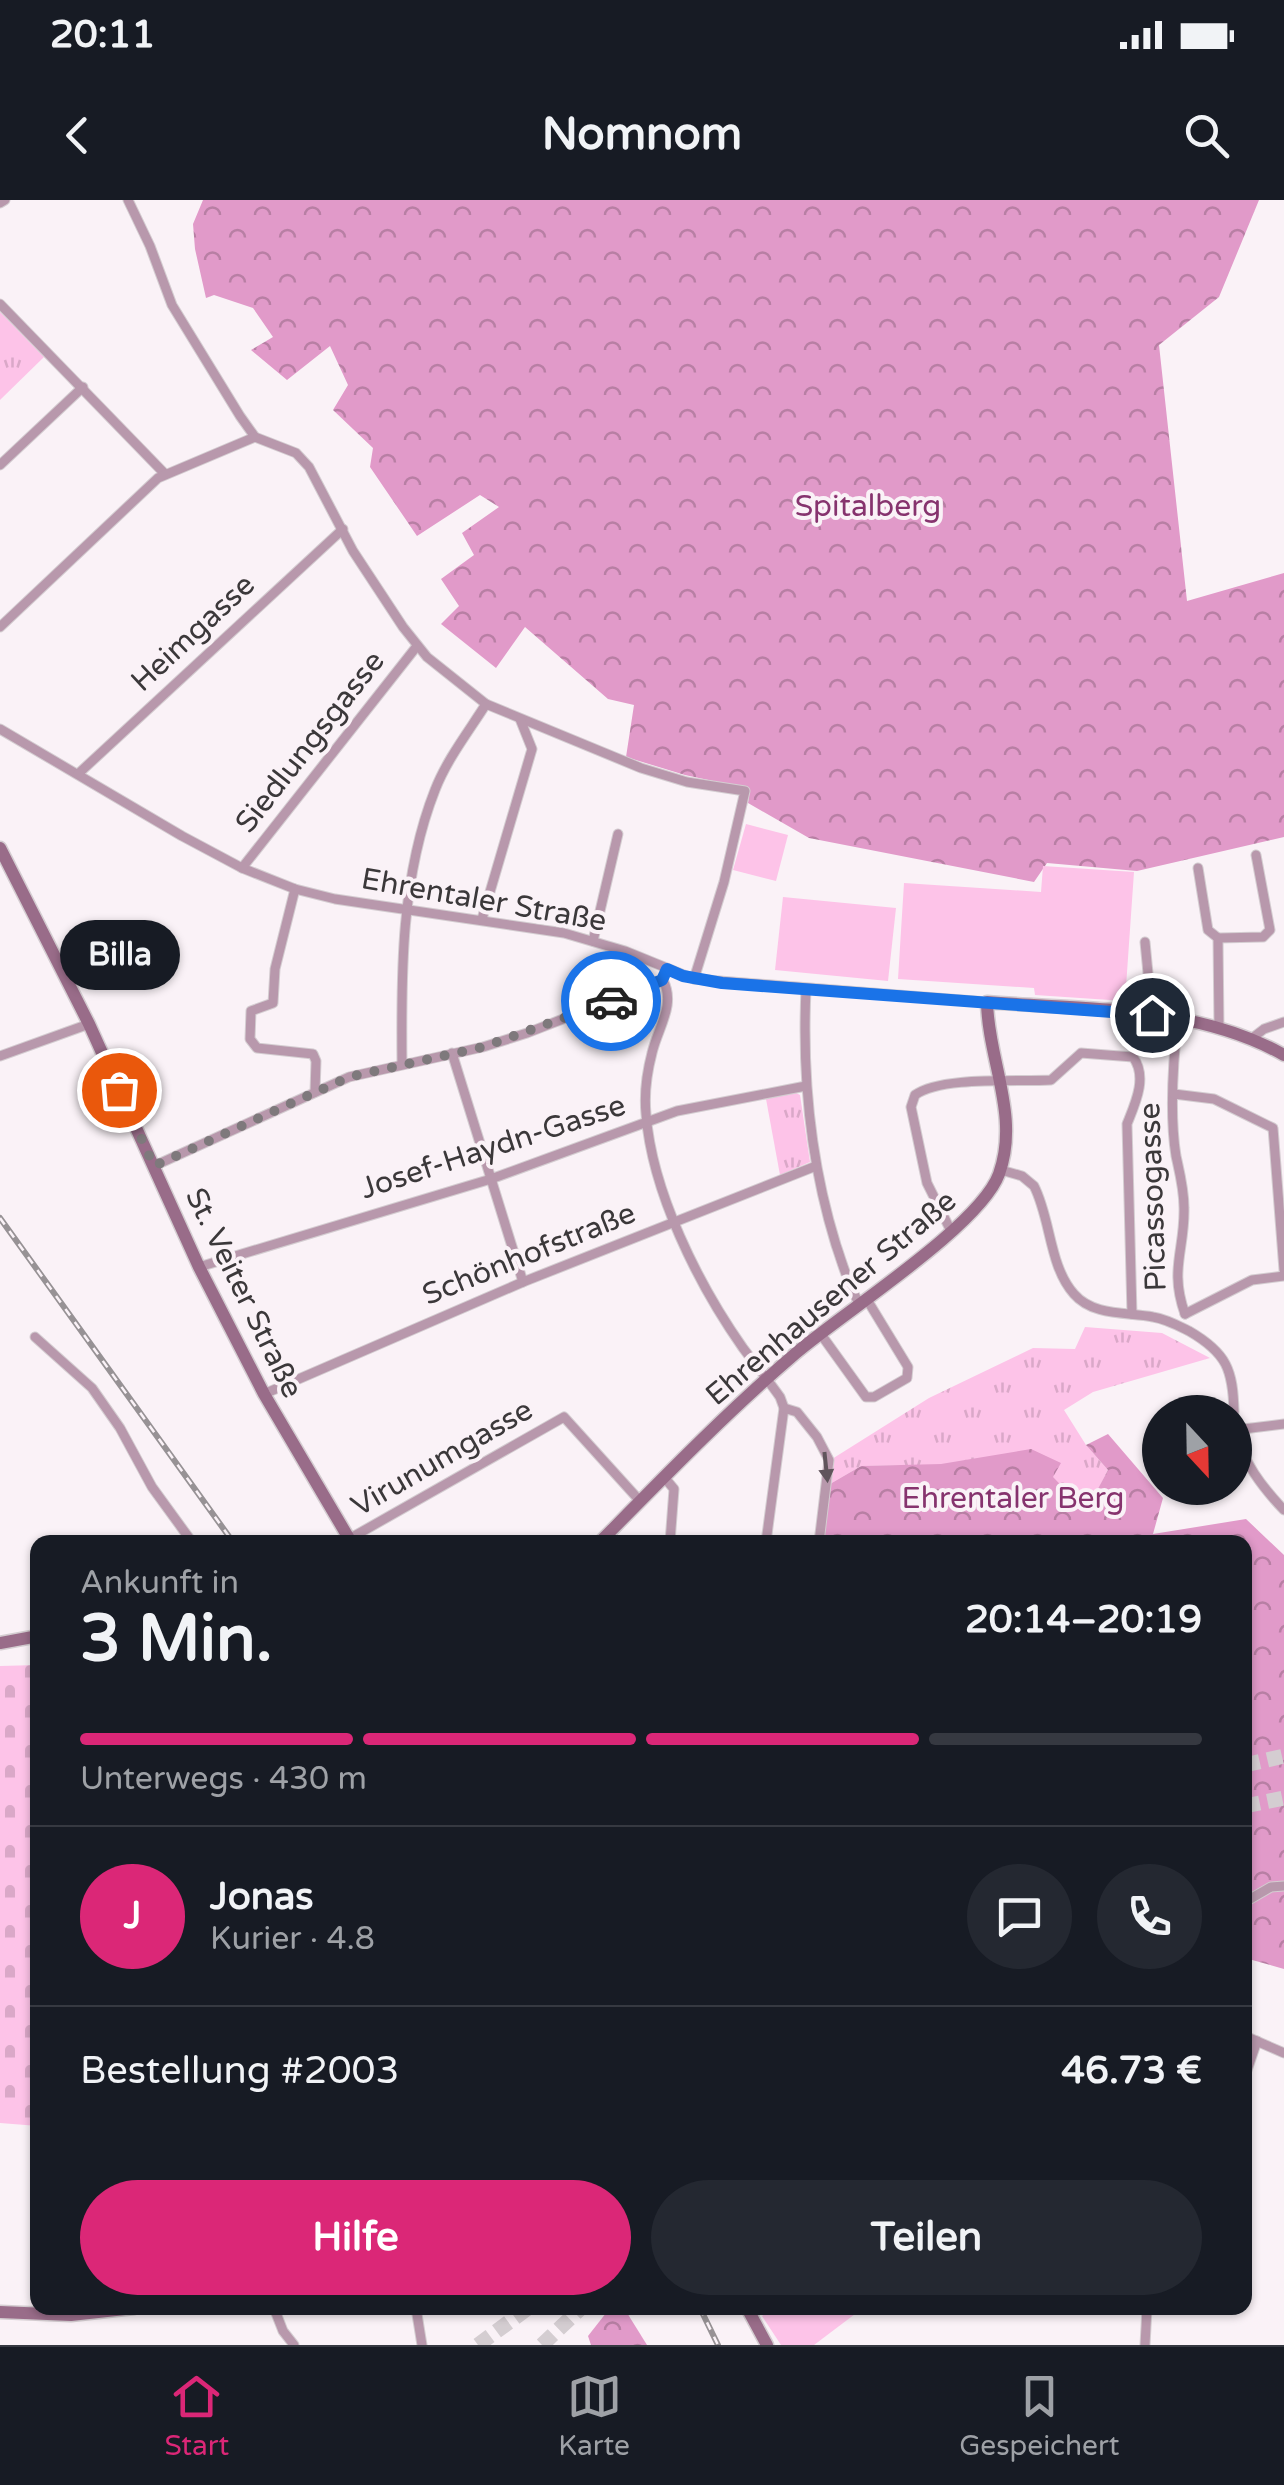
<!DOCTYPE html>
<html lang="de">
<head>
<meta charset="utf-8">
<style>
  body { margin:0; font-family:"Varela Round",sans-serif; background:#242831; color:#f1f3f6; height:100vh; display:flex; flex-direction:column; font-size:38px; white-space:nowrap }
  * { box-sizing:border-box; margin:0 }
  p { font-size:32px; color:#9ea1a6 }
  .icon { flex:none; width:55px; height:55px; fill:none; stroke:currentColor; stroke-width:2; stroke-linecap:round; stroke-linejoin:round }
  .map { position:relative; flex:1; overflow:hidden }
  .sheet { position:absolute; left:30px; top:1335px; width:1222px; height:780px; display:flex; flex-direction:column; background:#171b24; border-radius:20px; box-shadow:0 2px 8px #0004 }
  .sheet>* { flex:none }
  .needle { width:65px; rotate:158deg }
  .controls { position:absolute; left:1142px; top:1195px; display:grid; gap:20px }
  .controls a { display:grid; place-items:center; width:110px; height:110px; border-radius:50%; background:#171b24; box-shadow:0 2px 8px #0004; font-size:50px }
  .pin { position:absolute; display:grid; place-items:center; width:85px; height:85px; color:#fff; margin:-42px; border:5px solid #fff; border-radius:50%; box-shadow:0 2px 10px #0007 }
  .courier { position:absolute; display:grid; place-items:center; width:100px; height:100px; margin:-50px; border:8px solid #1a73e8; border-radius:50%; background:#fff; color:#222; box-shadow:0 2px 12px #0007 }
  .bubble { position:absolute; height:70px; border-radius:35px; background:#171b24; box-shadow:0 2px 8px #0004; font-size:32px; font-weight:700; line-height:70px; text-align:center }
  .overview em { font-style:normal; font-weight:700 }
  .overview div { display:flex; flex-direction:column-reverse }
  .overview { display:flex; align-items:center; justify-content:space-between; height:170px; padding:0 50px }
  h1 { font-size:65px; font-weight:700; line-height:75px }
  .bar { display:grid; grid-template-columns:repeat(4,1fr); gap:15px 10px; align-content:center; height:120px; padding:0 50px }
  .bar i { height:12px; border-radius:8px; background:#363941 }
  .bar .selected { background:#db2777 }
  .bar p { grid-column:span 4 }
  .line { display:flex; align-items:center; gap:25px; padding:0 50px; border-top:2px solid #363941 }
  .line div { flex:1 }
  .round { display:grid; place-items:center; flex:none; width:105px; height:105px; border-radius:52px; background:#242831 }
  .action { display:flex; gap:20px; margin-top:auto; padding:20px 50px }
  .action a { flex:1; height:115px; border-radius:60px; background:#db2777; color:#fff; font-size:40px; font-weight:700; line-height:115px; text-align:center }
  .action a+a { background:#242831; color:#f1f3f6 }
  .status { display:flex; justify-content:space-between; align-items:center; height:70px; padding:0 50px; background:#171b24; direction:ltr }
  .status svg { height:28px; fill:currentColor }
  header { display:flex; justify-content:space-between; align-items:center; height:130px; padding:0 50px; background:#171b24; font-size:45px; font-weight:700 }
  .dock { display:flex; justify-content:space-around; align-items:center; height:140px; border-top:2px solid #363941; background:#171b24; font-size:28px; color:#9ea1a6 }
  .dock a { display:grid; justify-items:center; gap:5px }
  .dock .selected { color:#db2777 }
  .map>svg:first-child { display:block }
  .grass { fill:url(#grass-tufts) }
  .forest { fill:url(#forest-crowns) }
  .cemetery { fill:url(#cemetery-stones) }
  .garden { fill:#fdc3e8 }
  .lines { fill:none; stroke-linecap:round; stroke-linejoin:round }
  .highway-tunnel { stroke:#d4cdd1; stroke-width:15; stroke-dasharray:15 8; stroke-linecap:butt }
  .street-casing { stroke:#d4cdd1; stroke-width:11 }
  .secondary-casing { stroke:#d4cdd1; stroke-width:15 }
  .street { stroke:#b898ac; stroke-width:9 }
  .secondary { stroke:#996c89; stroke-width:12 }
  .rail-casing { stroke:#979295; stroke-width:6 }
  .rail { stroke:#faf2f7; stroke-width:2.5; stroke-dasharray:8; stroke-linecap:butt }
  .oneway { fill:#60555c }
  .done { stroke:#7e797c; stroke-width:10; stroke-dasharray:0 18 }
  .route { stroke:#1a73e8; stroke-width:12 }
  .labels { text-anchor:middle; dominant-baseline:central; stroke-width:8; stroke-linejoin:round; paint-order:stroke }
  .park-label { font-size:30px; fill:#86336e; stroke:#faf2f7 }
  .street-label { font-size:30px; fill:#3b383a; stroke:#faf2f7 }
</style>
</head>
<body>
<div class="status"><b>20:11</b><svg viewBox="0 0 49 12"><path d="M0 12V9h3v3zM5 12V6h3v6zM10 12V3h3v9zM15 12V0h3v12zM26 1h20v11H26zM47 4h2v5h-2z"/></svg></div>
<header><svg class="icon" aria-label="back" viewBox="0 0 24 24"><path d="M15 5l-7 7 7 7"/></svg>Nomnom<svg class="icon" aria-label="search" viewBox="0 0 24 24"><circle cx="10" cy="10" r="6"/><path d="M15 15l6 6"/></svg></header>
<div class="map">
<svg width="1284" height="2145" viewBox="0 0 1284 2145">
  <defs>
    <pattern id="grass-tufts" width="24" height="20" patternUnits="userSpaceOnUse" patternTransform="scale(2.5)"><rect width="24" height="20" fill="#fdc3e8"/><path d="M3 7l-1-3M5 7V3M7 7l1-3M15 17l-1-3M17 17v-4M19 17l1-3" fill="none" stroke="#daa8c8"/></pattern>
    <pattern id="forest-crowns" width="20" height="18" patternUnits="userSpaceOnUse" patternTransform="scale(2.5)"><rect width="20" height="18" fill="#e19ac9"/><path d="M2 6a3 3 0 1 1 6 0M12 15a3 3 0 1 1 6 0" fill="none" stroke="#b87fa4"/></pattern>
    <pattern id="cemetery-stones" width="16" height="16" patternUnits="userSpaceOnUse" patternTransform="scale(2.5)"><rect width="16" height="16" fill="#fdc3e8"/><path d="M2 7V4a2 2 0 0 1 4 0v3zM10 15v-3a2 2 0 0 1 4 0v3z" fill="#daa8c8"/></pattern>
  </defs>
  <rect width="100%" height="100%" fill="#faf2f7"/>
  <!-- grass -->
  <g class="grass">
    <path d="M0,112L44,157L0,200Z"/>
    <path d="M796,893L800,895L810,962L780,975L766,899Z"/>
    <path d="M1085,1127L1162,1133L1210,1158L1093,1192L1064,1210L1086,1245L1108,1270L1086,1312L1052,1277L1060,1263L861,1266L830,1284L832,1259L929,1198L1033,1148L1075,1149Z"/>
  </g>
  <!-- forest -->
  <g class="forest">
    <path d="M203,0H1259L1219,97L1159,145L1187,401L1284,373V637L1137,671L1047,663L1034,682L809,638L748,603L750,589L685,575L626,557L634,505L608,499L525,427L496,468L441,424L459,406L441,379L474,355L462,333L499,307L480,295L417,336L370,267L373,248L333,210L348,185L330,146L287,180L251,150L273,137L253,108L214,95L206,98L195,49L193,24Z"/>
    <path d="M1108,1234L1163,1298L1153,1334L1246,1319L1284,1355V1769L1245,1758V1342H823L830,1284L861,1266L941,1264L1031,1249L1061,1263L1053,1277L1086,1311L1108,1270L1086,1245Z"/>
    <path d="M610,2108H624L647,2145H591L588,2136Z"/>
  </g>
  <!-- cemetery -->
  <path class="cemetery" d="M37,1465L38,1926L0,1923V1466Z"/>
  <!-- garden -->
  <g class="garden">
    <path d="M746,624L788,635L776,681L733,670Z"/>
    <path d="M1043,666L1134,672L1125,801L1035,795L1034,788L898,779L904,683L1041,692Z"/>
    <path d="M783,697L896,708L888,781L775,770Z"/>
    <path d="M774,2108H863L814,2145H781L762,2116Z"/>
  </g>
  <g class="lines">
    <!-- highway-tunnel -->
    <g class="highway-tunnel">
      <path d="M1245,1565L1284,1556"/>
      <path d="M1245,1606L1284,1598"/>
      <path d="M478,2145L528,2108"/>
      <path d="M542,2145L581,2108"/>
    </g>
    <!-- street casing -->
    <g class="street-casing">
      <g id="street">
        <path d="M128,0L150,46L172,105L240,216L255,237L296,253L309,267L353,351L403,427L427,457L486,504L641,568L687,582L745,591L724,682L694,779"/>
        <path d="M0,3L5,0"/>
        <path d="M0,104L165,274"/>
        <path d="M0,265L83,187"/>
        <path d="M0,427L158,278L255,237"/>
        <path d="M0,529L182,636L242,668L295,689L335,699L564,733L625,751L694,779L987,802"/>
        <path d="M78,574L343,329"/>
        <path d="M242,668L417,446"/>
        <path d="M1198,668L1208,730L1218,738L1219,827"/>
        <path d="M295,689L275,769L273,803L251,811L250,839L257,848L313,854L316,861L315,892"/>
        <path d="M482,719L532,549L520,519"/>
        <path d="M1218,738L1263,737L1270,730L1256,655"/>
        <path d="M593,741L618,634"/>
        <path d="M1145,742L1152,815"/>
        <path d="M663,780C676,805 658,827 652,853C647,872 644,893 646,914C652,992 698,1084 743,1148C755,1164 768,1180 780,1197L784,1208L766,1342"/>
        <path d="M806,789C802,876 810,961 836,1045C843,1065 848,1085 859,1103"/>
        <path d="M1178,817C1173,861 1169,912 1176,956C1180,974 1184,989 1184,1008C1185,1050 1169,1069 1185,1114"/>
        <path d="M1251,839L1264,829L1284,822"/>
        <path d="M452,853L523,1082"/>
        <path d="M0,856L89,824"/>
        <path d="M402,864C401,773 401,676 435,590C447,559 469,531 486,504"/>
        <path d="M1174,894L1214,899L1273,928L1284,1070"/>
        <path d="M154,966L349,877L483,847L527,833L663,780L664,776"/>
        <path d="M1001,970L1022,976L1034,986C1051,1019 1049,1066 1074,1094C1093,1116 1126,1112 1153,1117C1166,1119 1177,1125 1189,1131C1227,1153 1233,1170 1234,1212"/>
        <path d="M951,1031L927,983L911,907L915,895C941,876 1017,882 1051,880L1081,853L1133,857C1148,877 1135,904 1127,924L1132,1114"/>
        <path d="M199,1067L491,979L677,911L806,886"/>
        <path d="M1185,1114L1252,1080L1284,1076"/>
        <path d="M820,1133L866,1197H874L907,1178L908,1167L866,1098"/>
        <path d="M35,1137L92,1188L120,1228L152,1287L192,1342"/>
        <path d="M264,1194L523,1082L816,966"/>
        <path d="M784,1208L797,1212L817,1237L829,1260L819,1342"/>
        <path d="M1235,1230C1243,1262 1262,1287 1284,1310"/>
        <path d="M1235,1230L1284,1224"/>
        <path d="M664,1277L674,1289L670,1342"/>
        <path d="M349,1339L564,1217L640,1301"/>
        <path d="M1245,1702L1271,1687L1284,1686"/>
        <path d="M1245,1836L1284,1853"/>
        <path d="M1245,1876L1257,1841"/>
        <path d="M274,2108L283,2131L294,2145"/>
        <path d="M416,2108L422,2145"/>
        <path d="M1145,2145L1147,2108"/>
      </g>
    </g>
    <!-- secondary casing -->
    <g class="secondary-casing">
      <g id="secondary">
        <path d="M0,648L89,824L199,1067L264,1194L351,1342"/>
        <path d="M600,1342C664,1277 727,1212 796,1153C844,1112 980,1026 999,974C1020,916 988,860 987,802C1087,810 1195,805 1284,855"/>
        <path d="M0,1443L38,1436"/>
        <path d="M747,2108L767,2145"/>
        <path d="M0,2112L71,2115L134,2108"/>
      </g>
    </g>
    <!-- street -->
    <use href="#street" class="street"/>
    <!-- secondary -->
    <use href="#secondary" class="secondary"/>
    <!-- rail casing -->
    <g class="rail-casing">
      <g id="rail">
        <path d="M0,1018L233,1342"/>
        <path d="M700,2108L718,2145"/>
      </g>
    </g>
    <!-- rail -->
    <use href="#rail" class="rail"/>
  </g>
  <!-- one-way arrows -->
  <defs><path id="oneway-solid" d="M-6-.8H1V-3.2L6.5 0L1 3.2V.8H-6Z" transform="scale(2.5)"/></defs>
  <use class="oneway" href="#oneway-solid" transform="translate(826 1267) rotate(84)"/>
  <g class="lines">
    <!-- done -->
    <path class="done" d="M119,890L154,966L349,877L483,847L611,801"/>
    <!-- route -->
    <path class="route" d="M611,801L662,780L667,769L683,776L722,783L1152,815"/>
  </g>
  <g class="labels">
    <!-- park labels -->
    <g class="park-label">
      <text x="868" y="306">Spitalberg</text>
      <text x="1013" y="1298">Ehrentaler Berg</text>
    </g>
    <!-- street labels -->
    <g class="street-label">
      <text transform="translate(193 433) rotate(-43)">Heimgasse</text>
      <text transform="translate(310 542) rotate(-52)">Siedlungsgasse</text>
      <text transform="translate(484 700) rotate(10)">Ehrentaler Straße</text>
      <text transform="translate(493 947) rotate(-18)">Josef-Haydn-Gasse</text>
      <text transform="translate(1153 997) rotate(-92)">Picassogasse</text>
      <text transform="translate(529 1054) rotate(-22)">Schönhofstraße</text>
      <text transform="translate(244 1093) rotate(64)">St. Veiter Straße</text>
      <text transform="translate(831 1098) rotate(-40)">Ehrenhausener Straße</text>
      <text transform="translate(442 1258) rotate(-30)">Virunumgasse</text>
    </g>
  </g>
</svg>
<div class="controls">
<a><svg class="needle" viewBox="-14 -14 28 28"><path d="M0-13l5 13h-10z" fill="#e53935"/><path d="M0 13l5-13h-10z" fill="#9ea1a6"/></svg></a>
</div>
<div class="pin" style="left:119px;top:890px;background:#ea580c"><svg class="icon" aria-label="bag" viewBox="0 0 24 24"><path d="M5 8h14l-1 12H6zM9 8a3 3 0 0 1 6 0"/></svg></div>
<div class="pin" style="left:1152px;top:815px;background:#1f2937"><svg class="icon" aria-label="home" viewBox="0 0 24 24"><path d="M3 11l9-7 9 7M6 9v11h12V9"/></svg></div>
<div class="courier" style="left:611px;top:801px"><svg class="icon" aria-label="car" viewBox="0 0 24 24"><path d="M5 17H2v-5l4-1 3-4h7l3 4 3 1v5h-3M9 17h6M6 11h13"/><circle cx="7" cy="17" r="2"/><circle cx="17" cy="17" r="2"/></svg></div>
<div class="bubble" style="left:60px;top:720px;width:120px">Billa</div>
<section class="sheet">
<div class="overview"><div><h1>3 Min.</h1><p>Ankunft in</p></div><em>20:14–20:19</em></div>
<div class="bar"><i class="selected"></i><i class="selected"></i><i class="selected"></i><i></i><p>Unterwegs · 430 m</p></div>
<div class="line" style="height:180px"><b class="round" style="background:#db2777;color:#fff">J</b><div><b>Jonas</b><p>Kurier · 4.8</p></div><a class="round"><svg class="icon" aria-label="chat" viewBox="0 0 24 24"><path d="M4 5h16v11H9l-5 4z"/></svg></a><a class="round"><svg class="icon" aria-label="phone" viewBox="0 0 24 24"><path d="M5 4h4l2 5-3 2q2 4 5 5l2-3 5 2v4C11 20 4 13 5 4z"/></svg></a></div>
<div class="line" style="height:130px"><div>Bestellung #2003</div><b>46.73 €</b></div>
<div class="action"><a>Hilfe</a><a>Teilen</a></div>
</section>
</div>
<nav class="dock">
<a class="selected"><svg class="icon" aria-label="home" viewBox="0 0 24 24"><path d="M3 11l9-7 9 7M6 9v11h12V9"/></svg>Start</a>
<a><svg class="icon" aria-label="map" viewBox="0 0 24 24"><path d="M3 6l6-2 6 2 6-2v14l-6 2-6-2-6 2zM9 4v14M15 6v14"/></svg>Karte</a>
<a><svg class="icon" aria-label="saved" viewBox="0 0 24 24"><path d="M7 4h10v16l-5-4-5 4z"/></svg>Gespeichert</a>
</nav>
</body>
</html>
